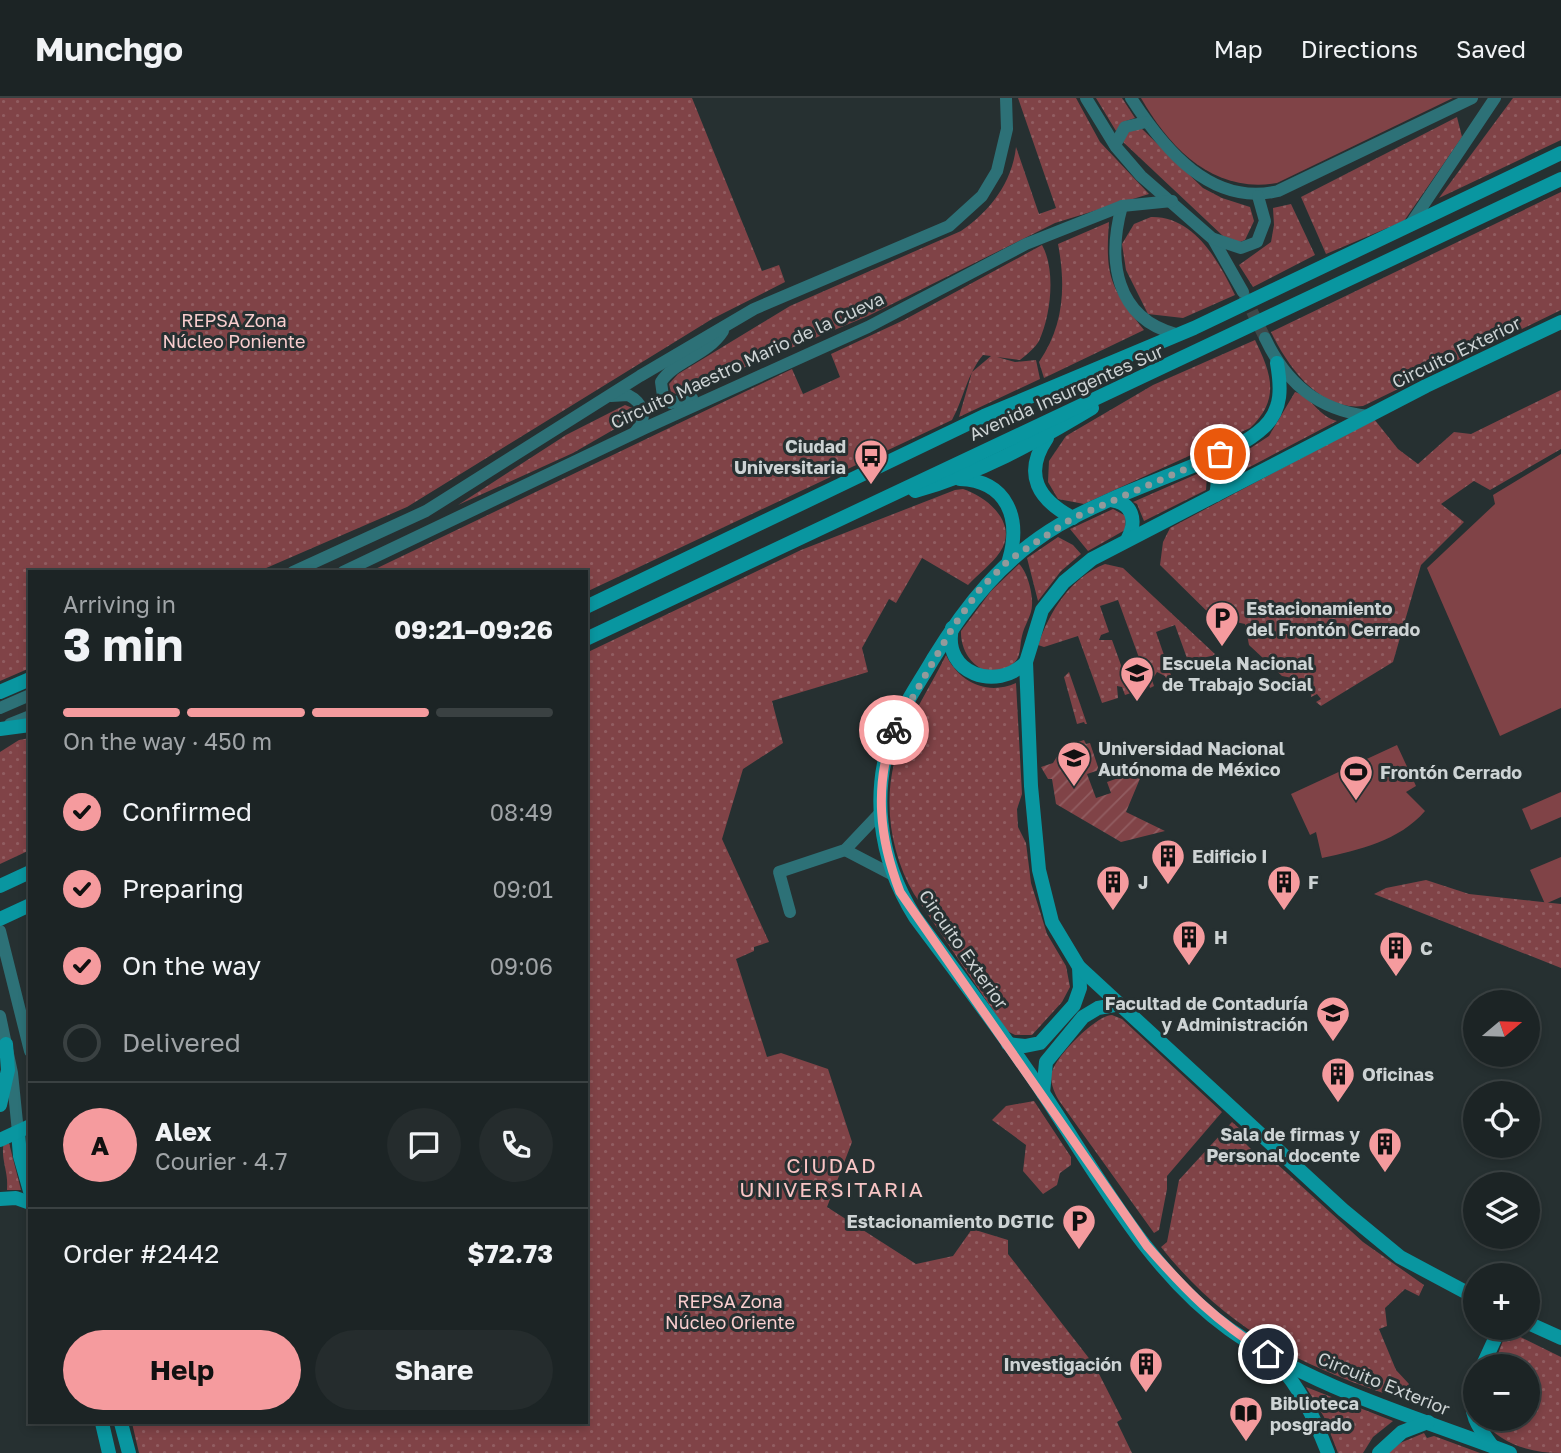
<!DOCTYPE html>
<html lang="en">
<head>
<meta charset="utf-8">
<style>
  body { margin:0; font-family:"Golos Text",sans-serif; background:#252c2d; color:#f1f3f6; height:100vh; display:flex; flex-direction:column; font-size:26px; white-space:nowrap }
  * { box-sizing:border-box; margin:0 }
  p { font-size:23px; color:#a0a4a7 }
  .icon { flex:none; width:38px; height:38px; fill:none; stroke:currentColor; stroke-width:2; stroke-linecap:round; stroke-linejoin:round }
  .map { position:relative; flex:1; overflow:hidden }
  .drawer { position:absolute; left:28px; top:472px; width:560px; height:854px; display:flex; flex-direction:column; background:#1c2425; border-radius:0px; box-shadow:0 4px 10px #0003,0 0 0 2px #3a4142 }
  .drawer>* { flex:none }
  .needle { width:46px; rotate:71deg }
  .buttons { position:absolute; left:1463px; top:892px; display:grid; gap:14px }
  .buttons a { display:grid; place-items:center; width:77px; height:77px; border-radius:50%; background:#1c2425; box-shadow:0 4px 10px #0003,0 0 0 2px #3a4142; font-size:35px }
  .pin { position:absolute; display:grid; place-items:center; width:60px; height:60px; color:#fff; margin:-30px; border:4px solid #fff; border-radius:50%; box-shadow:0 2px 7px #0007 }
  .courier { position:absolute; display:grid; place-items:center; width:70px; height:70px; margin:-35px; border:5px solid #f59b9e; border-radius:50%; background:#fff; color:#222; box-shadow:0 2px 9px #0007 }
  .head em { font-style:normal; font-weight:700 }
  .head div { display:flex; flex-direction:column-reverse }
  .head { display:flex; align-items:center; justify-content:space-between; height:119px; padding:0 35px }
  h1 { font-size:46px; font-weight:700; line-height:52px }
  .bar { display:grid; grid-template-columns:repeat(4,1fr); gap:10px 7px; align-content:center; height:84px; padding:0 35px }
  .bar i { height:9px; border-radius:5px; background:#3a4142 }
  .bar .current { background:#f59b9e }
  .bar p { grid-column:span 4 }
  .line { display:flex; align-items:center; gap:18px; padding:0 35px; border-top:2px solid #3a4142 }
  .line div { flex:1 }
  .round { display:grid; place-items:center; flex:none; width:74px; height:74px; border-radius:37px; background:#252c2d }
  ol { padding:0 35px; list-style:none }
  li { display:flex; align-items:center; gap:21px; height:77px }
  li p { margin-inline-start:auto }
  li .icon { padding:7px; border-radius:50%; background:#f59b9e; color:#111; stroke-width:4 }
  li:last-child { color:#a0a4a7 }
  li i { width:38px; height:38px; border:4px solid #3a4142; border-radius:50% }
  .primary-button { display:flex; gap:14px; margin-top:auto; padding:14px 35px }
  .primary-button a { flex:1; height:80px; border-radius:42px; background:#f59b9e; color:#111; font-size:28px; font-weight:700; line-height:80px; text-align:center }
  .primary-button a+a { background:#252c2d; color:#f1f3f6 }
  header { display:flex; align-items:center; gap:42px; box-sizing:border-box; height:98px; padding:0 35px; background:#1c2425; border-bottom:2px solid #3a4142 }
  header strong { font-size:33px }
  nav { display:flex; gap:38px; margin-inline-start:auto; font-size:24px }
  .map>svg:first-child { display:block }
  .grass { fill:url(#grass-dots) }
  .garden { fill:url(#garden-furrows) }
  .pitch { fill:#804347 }
  .lines { fill:none; stroke-linecap:round; stroke-linejoin:round }
  .street-tunnel { stroke:#3f4849; stroke-width:12; stroke-dasharray:12 6; stroke-linecap:butt }
  .street { stroke:#2d7177; stroke-width:12 }
  .secondary { stroke:#0996a0; stroke-width:14 }
  .done { stroke:#939a9b; stroke-width:7; stroke-dasharray:0 12.6 }
  .route { stroke:#f59b9e; stroke-width:9 }
  .labels { text-anchor:middle; dominant-baseline:central; stroke-width:6; stroke-linejoin:round; paint-order:stroke }
  .park-label { font-size:18px; fill:#f8cdce; stroke:#263031 }
  .street-label { font-size:18px; fill:#cdd3d4; stroke:#263031 }
  .poi-label { font-size:18px; font-weight:bold; fill:#cdd3d4; stroke:#263031; text-anchor:start }
  .quarter-label { font-size:21px; letter-spacing:2px; fill:#f9c5c5; stroke:#263031 }
</style>
</head>
<body>
<header>
<strong>Munchgo</strong>
<nav><a>Map</a><a>Directions</a><a>Saved</a></nav>
</header>
<div class="map">
<svg width="1561" height="1355" viewBox="0 0 1561 1355">
  <defs>
    <pattern id="grass-dots" width="8" height="8" patternUnits="userSpaceOnUse" patternTransform="scale(1.75)"><rect width="8" height="8" fill="#804347"/><path d="M2 2h.1M6 6h.1" fill="none" stroke="#915d61" stroke-width="1.8" stroke-linecap="round"/></pattern>
    <pattern id="garden-furrows" width="10" height="10" patternUnits="userSpaceOnUse" patternTransform="scale(1.75)"><rect width="10" height="10" fill="#804347"/><path d="M-1 1l2-2M0 10L10 0M9 11l2-2" fill="none" stroke="#915d61"/></pattern>
  </defs>
  <rect width="100%" height="100%" fill="#263031"/>
  <!-- grass -->
  <g class="grass">
    <path d="M0,0H692L762,173L779,167L785,184L712,221L407,409L257,474H30V570L0,583Z"/>
    <path d="M1018,0H1076L1100,44L1149,96L1055,125L868,218L702,287L676,296L671,294L669,286L678,276L790,208L961,133C990,113 1012,85 1016,49L1039,116L1056,110Z"/>
    <path d="M1096,0H1122L1135,20L1123,24L1116,33Z"/>
    <path d="M1513,0H1561V42L1439,100Z"/>
    <path d="M1457,19L1462,39L1404,123L1326,156L1301,99Z"/>
    <path d="M1139,28L1203,90L1222,100L1250,109L1254,123L1245,142L1240,144L1223,138L1122,43L1123,37Z"/>
    <path d="M1561,94V212L1363,308C1319,313 1288,269 1271,234Z"/>
    <path d="M1291,106L1315,157L1253,189L1239,167L1271,144L1274,127L1273,110Z"/>
    <path d="M1151,119C1194,118 1218,162 1235,197L1183,220L1148,216L1126,172L1122,146L1134,126Z"/>
    <path d="M1109,124C1105,180 1110,188 1144,232L1044,280L1039,264C1064,228 1066,188 1058,146Z"/>
    <path d="M1042,147C1056,172 1051,217 1039,243C1035,250 1026,257 1020,262L997,259L1015,264L1036,262L1040,281L959,319L972,274L991,258L983,257C967,276 964,300 952,322L586,494V474H369L792,271L803,296L840,279L831,256L904,222Z"/>
    <path d="M1255,242C1271,275 1281,301 1250,330L1084,406L1058,401L1048,384L1049,363L1066,338L1153,287Z"/>
    <path d="M1561,292V351L1490,392L1474,383L1441,406L1464,424L1421,467L1393,564L1321,608L1316,604L1321,601L1317,596L1311,599L1313,584L1282,578L1249,547L1245,526L1236,524L1226,532L1160,467L1163,444L1170,430L1374,321L1398,351L1418,366L1454,334L1471,336Z"/>
    <path d="M1295,294C1312,299 1319,319 1337,323L1227,381L1221,365L1243,355L1269,338Z"/>
    <path d="M625,307L635,311L632,321L573,355L458,407L566,337Z"/>
    <path d="M1199,375L1207,378L1206,392L1144,423L1137,406L1133,404Z"/>
    <path d="M963,391C988,399 1019,426 1000,454C992,466 978,476 968,487L922,460L896,505L889,501L862,550L868,574L772,603L783,645L743,671L722,741L769,844L754,849V853L736,861L767,959L781,955L828,971L852,1044L827,1109L916,1166L953,1158L972,1131L1008,1142V1156L1095,1268L1122,1321L1117,1324L1132,1355H139L132,1325H586V555L801,452L955,392Z"/>
    <path d="M1113,411L1126,418L1125,432L1088,453L1070,431Z"/>
    <path d="M1058,439L1073,447L1081,456L1061,473L1038,503L1027,460Z"/>
    <path d="M1019,466C1027,473 1033,495 1032,507C1032,517 1024,528 1022,538C1020,545 1021,558 1015,564C993,588 960,565 961,533L991,493Z"/>
    <path d="M1105,466L1123,470L1216,557L1188,563L1175,527L1156,534L1173,583L1168,585L1165,578L1157,574L1152,582L1154,588L1150,590L1118,502L1100,508L1109,534L1101,537L1099,542H1112L1131,595L1125,597L1122,589L1117,588L1118,600L1102,605L1078,538L1044,549L1038,547C1050,513 1070,480 1105,466Z"/>
    <path d="M946,557C959,584 987,598 1016,585L1022,696L1017,711L1018,729L1026,745L1031,785L1047,836L1066,868L1070,889L1062,904L1032,937H1015L1007,933L914,796C888,752 881,692 901,644C913,614 932,586 946,557Z"/>
    <path d="M1069,574L1087,626H1085L1084,624L1077,626L1064,579Z"/>
    <path d="M30,640V752L0,766V654L19,642Z"/>
    <path d="M1426,782L1469,796L1561,806V870L1374,796L1386,790Z"/>
    <path d="M1112,917L1122,921L1222,1014L1167,1078V1091L1159,1132L1154,1135L1060,1004C1055,997 1051,987 1051,978C1052,961 1096,917 1112,917Z"/>
    <path d="M1034,1003L1071,1059V1067L1060,1075L1057,1087L1043,1096L1023,1073L1026,1047L992,1022L1006,1008Z"/>
    <path d="M1232,1024L1240,1031L1241,1041L1254,1054H1264L1363,1144L1424,1187L1419,1198L1405,1191L1385,1210L1387,1228L1379,1231L1396,1272L1409,1286L1402,1298L1385,1292L1383,1295C1291,1263 1223,1227 1161,1149L1167,1144L1179,1082Z"/>
    <path d="M4,1043L9,1045L21,1092H7C9,1073 0,1062 4,1043Z"/>
    <path d="M1510,1234L1561,1259V1355C1531,1355 1499,1346 1482,1321H1528V1269H1493L1504,1240Z"/>
    <path d="M1306,1289L1393,1323L1373,1339L1363,1355H1338L1324,1319Z"/>
    <path d="M1424,1335L1427,1340L1434,1338L1480,1355H1388L1400,1345Z"/>
  </g>
  <!-- garden -->
  <path class="garden" d="M1084,642L1086,646L1090,645L1099,672L1087,676L1096,700L1111,695L1107,684L1144,671L1126,714L1165,733L1121,744L1056,706L1052,681H1048L1041,669L1053,665L1063,649Z"/>
  <!-- pitch -->
  <g class="pitch">
    <path d="M1141,0H1453L1277,85C1214,96 1170,51 1141,0Z"/>
    <path d="M1561,356V610L1500,638L1427,470L1495,406L1493,397Z"/>
    <path d="M1397,647L1416,688L1406,694L1425,713C1399,743 1359,752 1322,760L1316,734L1310,737L1291,696Z"/>
    <path d="M1561,694V719L1531,732L1522,711Z"/>
    <path d="M1561,759V799L1545,806L1530,772Z"/>
  </g>
  <g class="lines">
    <!-- street-tunnel -->
    <path class="street-tunnel" d="M1244,197L1265,240"/>
    <!-- street -->
    <g class="street">
      <path d="M1086,0L1116,49L1141,78L1213,141L1243,194"/>
      <path d="M1131,0C1164,51 1211,109 1278,93L1472,0"/>
      <path d="M1115,47L1125,29L1146,24"/>
      <path d="M1122,108C1107,162 1115,220 1176,236"/>
      <path d="M1410,127L1495,0"/>
      <path d="M1214,141L1241,150L1257,144L1265,123L1258,98"/>
      <path d="M1265,240C1286,285 1318,312 1368,318"/>
      <path d="M611,298L628,297C644,305 648,320 636,333"/>
      <path d="M692,300L671,305L663,298L661,284C674,263 707,258 723,233"/>
      <path d="M293,474L426,413L640,278L754,211L949,128L982,98L997,73L1007,31L1006,0"/>
      <path d="M343,474L645,330L868,229L1026,146L1122,108L1172,103"/>
      <path d="M0,610L30,597"/>
      <path d="M10,626L30,618"/>
      <path d="M845,752L893,777"/>
      <path d="M790,814L779,774L845,752L880,715"/>
      <path d="M0,833L30,953"/>
      <path d="M0,918L12,975L18,1034"/>
    </g>
    <!-- secondary -->
    <g class="secondary">
      <path d="M1277,265C1281,288 1283,311 1264,329C1245,347 1218,357 1195,367C1149,386 1101,403 1059,427C1003,460 966,507 933,561C921,582 906,603 896,626C869,691 878,760 915,819C958,877 1003,935 1043,995C1097,1076 1148,1173 1229,1231C1312,1290 1416,1319 1510,1355"/>
      <path d="M1047,340C1022,377 1039,402 1073,420"/>
      <path d="M1201,364C1217,373 1220,380 1216,397"/>
      <path d="M960,381C1008,383 1021,421 1009,462"/>
      <path d="M915,393C982,374 1032,346 1092,310"/>
      <path d="M1111,402C1133,405 1137,423 1128,440"/>
      <path d="M586,509L984,318L1194,230L1561,55"/>
      <path d="M952,530C942,576 997,594 1026,564"/>
      <path d="M586,541L1561,81"/>
      <path d="M0,594L30,581"/>
      <path d="M0,631L30,627"/>
      <path d="M0,788L30,774"/>
      <path d="M0,821L30,807"/>
      <path d="M1008,946L1025,948L1040,945L1074,907L1080,890L1079,869"/>
      <path d="M1043,995L1046,964L1083,919L1098,910L1120,906"/>
      <path d="M0,1007L8,972L6,946"/>
      <path d="M18,1034L20,1058L30,1093"/>
      <path d="M0,1042L30,1028"/>
      <path d="M0,1101L16,1100L30,1105"/>
      <path d="M1475,1199L1400,1159L1343,1112L1079,869L1052,824L1039,772L1031,688L1026,564L1042,512L1064,484L1092,461L1426,288L1561,224"/>
      <path d="M1528,1225L1561,1240"/>
      <path d="M1276,1264C1301,1290 1315,1322 1328,1355"/>
      <path d="M1482,1269L1500,1230"/>
      <path d="M1475,1290C1467,1314 1478,1329 1492,1348"/>
      <path d="M102,1325L109,1355"/>
      <path d="M121,1325L129,1355"/>
      <path d="M1379,1355L1402,1334L1428,1324"/>
    </g>
  </g>
  <g class="lines">
    <!-- done -->
    <path class="done" d="M894,632L953,529L980,491L1009,462L1073,420L1220,356"/>
    <!-- route -->
    <path class="route" d="M894,632C874,688 879,740 900,794L1147,1148C1189,1196 1214,1221 1268,1256"/>
  </g>
  <!-- icons -->
  <defs>
    <g id="bus-pin" transform="scale(1.75)"><path d="M0 17L-7.5 6A9.5 9.5 0 1 1 7.5 6Z" fill="#f59b9e" stroke="#263031"/><path d="M-5-6H5V4H4V6H2V4H-2V6H-4V4H-5ZM-3.5-4V0h7V-4ZM-3.5 1.2v1.5H-2V1.2ZM2 1.2v1.5H3.5V1.2Z" fill="#111"/></g>
    <g id="parking-pin" transform="scale(1.75)"><path d="M0 17L-7.5 6A9.5 9.5 0 1 1 7.5 6Z" fill="#f59b9e" stroke="#263031"/><path d="M-3.5-5.5H1a3.5 3.5 0 0 1 0 7H-1V5.5H-3.5ZM-1-3.4V-.6H.8a1.4 1.4 0 0 0 0-2.8Z" fill="#111"/></g>
    <g id="university-pin" transform="scale(1.75)"><path d="M0 17L-7.5 6A9.5 9.5 0 1 1 7.5 6Z" fill="#f59b9e" stroke="#263031"/><path d="M0-5L7-2L0 1L-7-2ZM-4 1L0 2.5L4 1V4Q0 6-4 4Z" fill="#111"/></g>
    <g id="stadium-pin" transform="scale(1.75)"><path d="M0 17L-7.5 6A9.5 9.5 0 1 1 7.5 6Z" fill="#f59b9e" stroke="#263031"/><path d="M0-5a6.5 5 0 1 0 0 10a6.5 5 0 1 0 0-10ZM-3.5-1.8h7v3.6h-7Z" fill="#111"/></g>
    <g id="building-pin" transform="scale(1.75)"><path d="M0 17L-7.5 6A9.5 9.5 0 1 1 7.5 6Z" fill="#f59b9e" stroke="#263031"/><path d="M-4-6H4V6H1V3H-1V6H-4ZM-2.5-4.3h1.7v1.8h-1.7ZM.8-4.3h1.7v1.8H.8ZM-2.5-1h1.7V.8h-1.7ZM.8-1h1.7V.8H.8Z" fill="#111"/></g>
    <g id="library-pin" transform="scale(1.75)"><path d="M0 17L-7.5 6A9.5 9.5 0 1 1 7.5 6Z" fill="#f59b9e" stroke="#263031"/><path d="M-6-4Q-3-5.5-.7-3.5V5Q-3 3-6 4ZM6-4Q3-5.5 .7-3.5V5Q3 3 6 4Z" fill="#111"/></g>
  </defs>
  <g fill-rule="evenodd">
    <use href="#bus-pin" x="871" y="358"/>
    <use href="#parking-pin" x="1222" y="520"/>
    <use href="#university-pin" x="1137" y="575"/>
    <use href="#university-pin" x="1074" y="660"/>
    <use href="#stadium-pin" x="1356" y="674"/>
    <use href="#building-pin" x="1168" y="758"/>
    <use href="#building-pin" x="1113" y="784"/>
    <use href="#building-pin" x="1284" y="784"/>
    <use href="#building-pin" x="1189" y="839"/>
    <use href="#building-pin" x="1396" y="850"/>
    <use href="#university-pin" x="1333" y="915"/>
    <use href="#building-pin" x="1338" y="976"/>
    <use href="#building-pin" x="1385" y="1046"/>
    <use href="#parking-pin" x="1079" y="1123"/>
    <use href="#building-pin" x="1146" y="1266"/>
    <use href="#library-pin" x="1246" y="1315"/>
  </g>
  <g class="labels">
    <!-- park labels -->
    <g class="park-label">
      <text x="234" y="222">REPSA Zona<tspan x="234" dy="21">Núcleo Poniente</tspan></text>
      <text x="730" y="1203">REPSA Zona<tspan x="730" dy="21">Núcleo Oriente</tspan></text>
    </g>
    <!-- street labels -->
    <g class="street-label">
      <text transform="translate(1456 254) rotate(-26)">Circuito Exterior</text>
      <text transform="translate(747 262) rotate(-25)">Circuito Maestro Mario de la Cueva</text>
      <text transform="translate(1066 294) rotate(-24)">Avenida Insurgentes Sur</text>
      <text transform="translate(964 851) rotate(55)">Circuito Exterior</text>
      <text transform="translate(1384 1285) rotate(22)">Circuito Exterior</text>
    </g>
    <!-- poi labels -->
    <g class="poi-label">
      <text x="846" y="348" text-anchor="end">Ciudad<tspan x="846" dy="21">Universitaria</tspan></text>
      <text x="1246" y="510">Estacionamiento<tspan x="1246" dy="21">del Frontón Cerrado</tspan></text>
      <text x="1162" y="565">Escuela Nacional<tspan x="1162" dy="21">de Trabajo Social</tspan></text>
      <text x="1098" y="650">Universidad Nacional<tspan x="1098" dy="21">Autónoma de México</tspan></text>
      <text x="1380" y="674">Frontón Cerrado</text>
      <text x="1192" y="758">Edificio I</text>
      <text x="1138" y="784">J</text>
      <text x="1308" y="784">F</text>
      <text x="1214" y="839">H</text>
      <text x="1420" y="850">C</text>
      <text x="1308" y="905" text-anchor="end">Facultad de Contaduría<tspan x="1308" dy="21">y Administración</tspan></text>
      <text x="1362" y="976">Oficinas</text>
      <text x="1360" y="1036" text-anchor="end">Sala de firmas y<tspan x="1360" dy="21">Personal docente</tspan></text>
      <text x="1054" y="1123" text-anchor="end">Estacionamiento DGTIC</text>
      <text x="1122" y="1266" text-anchor="end">Investigación</text>
      <text x="1270" y="1305">Biblioteca<tspan x="1270" dy="21">posgrado</tspan></text>
    </g>
    <!-- quarter labels -->
    <g class="quarter-label">
      <text x="832" y="1067">CIUDAD<tspan x="832" dy="24">UNIVERSITARIA</tspan></text>
    </g>
  </g>
</svg>
<div class="buttons">
<a><svg class="needle" viewBox="-14 -14 28 28"><path d="M0-13l5 13h-10z" fill="#e53935"/><path d="M0 13l5-13h-10z" fill="#a0a4a7"/></svg></a>
<a><svg class="icon" aria-label="locate" viewBox="0 0 24 24"><circle cx="12" cy="12" r="6"/><path d="M12 2v4M12 18v4M2 12h4M18 12h4"/></svg></a>
<a><svg class="icon" aria-label="layers" viewBox="0 0 24 24"><path d="M12 4l9 5-9 5-9-5zM3 14l9 5 9-5"/></svg></a>
<a>+</a>
<a>−</a>
</div>
<div class="pin" style="left:1220px;top:356px;background:#ea580c"><svg class="icon" aria-label="bag" viewBox="0 0 24 24"><path d="M5 8h14l-1 12H6zM9 8a3 3 0 0 1 6 0"/></svg></div>
<div class="pin" style="left:1268px;top:1256px;background:#1f2937"><svg class="icon" aria-label="home" viewBox="0 0 24 24"><path d="M3 11l9-7 9 7M6 9v11h12V9"/></svg></div>
<div class="courier" style="left:894px;top:632px"><svg class="icon" aria-label="bike" viewBox="0 0 24 24"><circle cx="6" cy="16" r="4"/><circle cx="18" cy="16" r="4"/><path d="M6 16l4-8h5l3 8M10 8l3 8H6M13 5h3"/></svg></div>
<section class="drawer">
<div class="head"><div><h1>3 min</h1><p>Arriving in</p></div><em>09:21–09:26</em></div>
<div class="bar"><i class="current"></i><i class="current"></i><i class="current"></i><i></i><p>On the way · 450 m</p></div>
<ol>
<li><svg class="icon" aria-label="check" viewBox="0 0 24 24"><path d="M5 12l5 5 9-10"/></svg>Confirmed<p>08:49</p></li>
<li><svg class="icon" aria-label="check" viewBox="0 0 24 24"><path d="M5 12l5 5 9-10"/></svg>Preparing<p>09:01</p></li>
<li><svg class="icon" aria-label="check" viewBox="0 0 24 24"><path d="M5 12l5 5 9-10"/></svg>On the way<p>09:06</p></li>
<li><i></i>Delivered</li>
</ol>
<div class="line" style="height:126px"><b class="round" style="background:#f59b9e;color:#111">A</b><div><b>Alex</b><p>Courier · 4.7</p></div><a class="round"><svg class="icon" aria-label="chat" viewBox="0 0 24 24"><path d="M4 5h16v11H9l-5 4z"/></svg></a><a class="round"><svg class="icon" aria-label="phone" viewBox="0 0 24 24"><path d="M5 4h4l2 5-3 2q2 4 5 5l2-3 5 2v4C11 20 4 13 5 4z"/></svg></a></div>
<div class="line" style="height:91px"><div>Order #2442</div><b>$72.73</b></div>
<div class="primary-button"><a>Help</a><a>Share</a></div>
</section>
</div>
</body>
</html>
